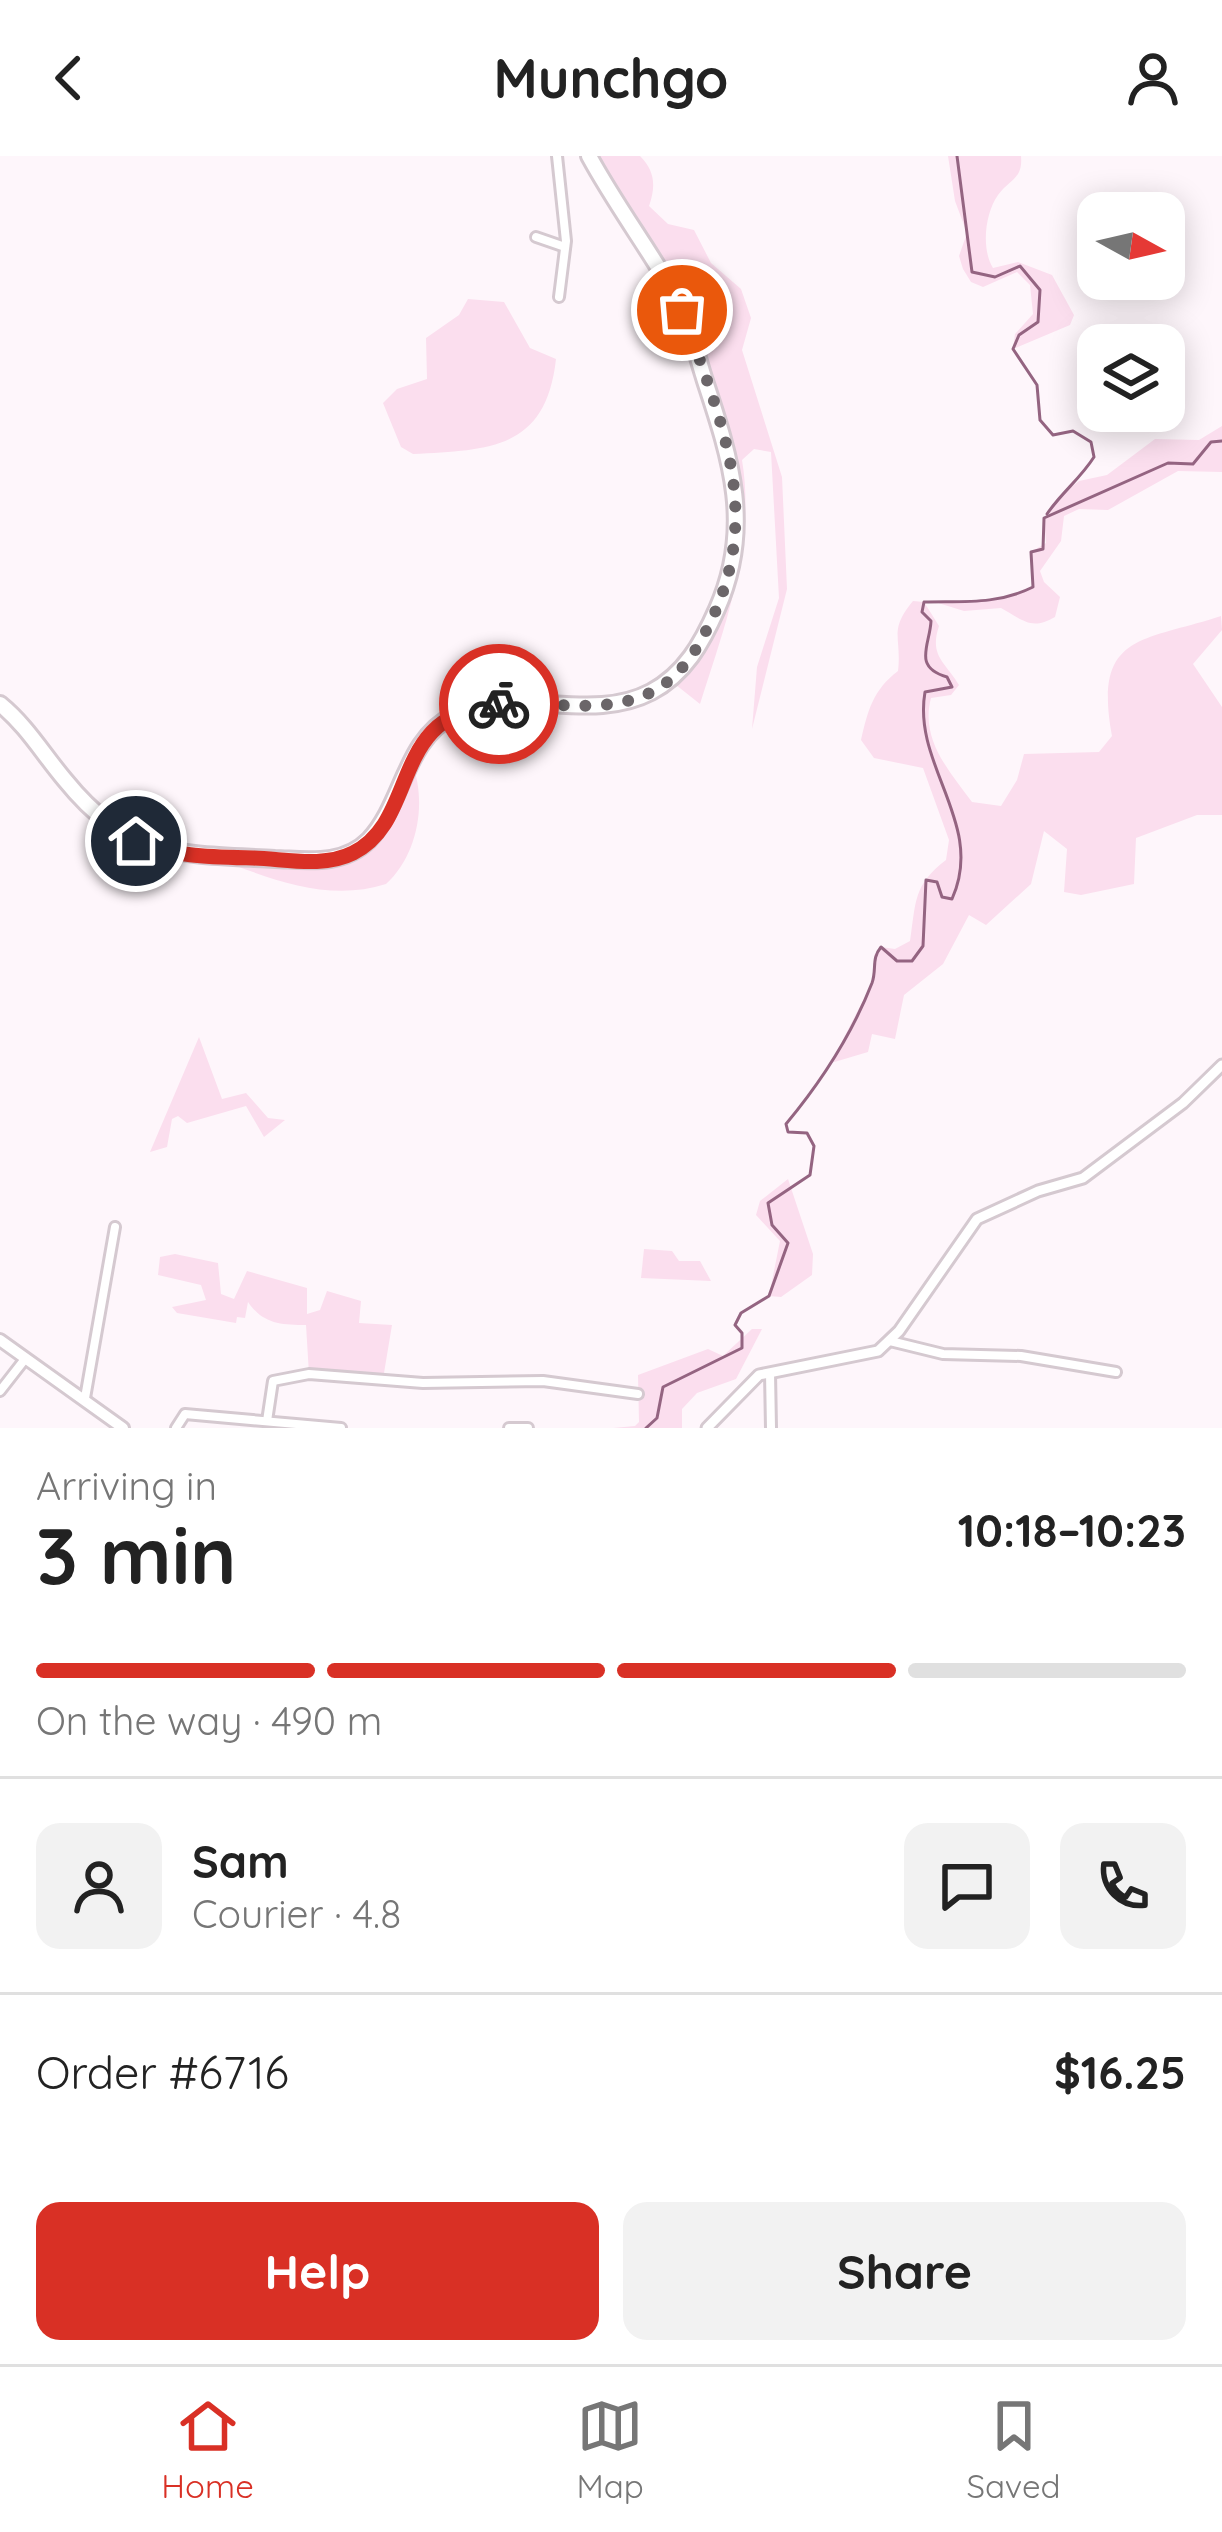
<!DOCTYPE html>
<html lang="en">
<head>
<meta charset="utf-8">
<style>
  body { margin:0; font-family:Quicksand,sans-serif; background:#f2f2f2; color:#222; height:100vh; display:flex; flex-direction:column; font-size:45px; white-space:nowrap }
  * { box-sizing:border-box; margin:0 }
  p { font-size:39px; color:#767676 }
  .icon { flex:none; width:66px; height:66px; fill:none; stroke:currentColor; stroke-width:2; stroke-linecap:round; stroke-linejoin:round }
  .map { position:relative; height:1272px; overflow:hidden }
  .panel { display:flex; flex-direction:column; background:#fff; flex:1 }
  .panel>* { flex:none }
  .needle { width:78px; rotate:98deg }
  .controls { position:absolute; left:1077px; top:36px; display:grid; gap:24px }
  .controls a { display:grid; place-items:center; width:108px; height:108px; border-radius:24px; background:#fff; box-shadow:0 6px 30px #0003; font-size:60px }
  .pin { position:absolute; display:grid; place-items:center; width:102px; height:102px; color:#fff; margin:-51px; border:6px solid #fff; border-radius:50%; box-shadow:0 3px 12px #0007 }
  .courier { position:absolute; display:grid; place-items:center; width:120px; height:120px; margin:-60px; border:9px solid #d93025; border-radius:50%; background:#fff; color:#222; box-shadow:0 3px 15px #0007 }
  .head em { font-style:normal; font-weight:800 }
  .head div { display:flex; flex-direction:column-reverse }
  .head { display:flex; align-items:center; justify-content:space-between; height:204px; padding:0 36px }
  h1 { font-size:78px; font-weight:800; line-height:90px }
  .bar { display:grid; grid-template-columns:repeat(4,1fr); gap:18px 12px; align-content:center; height:144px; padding:0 36px }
  .bar i { height:15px; border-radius:9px; background:#e0e0e0 }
  .bar .active { background:#d93025 }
  .bar p { grid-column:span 4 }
  .line { display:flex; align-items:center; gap:30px; padding:0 36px; border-top:3px solid #e0e0e0 }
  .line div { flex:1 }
  .round { display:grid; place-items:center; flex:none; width:126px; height:126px; border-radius:24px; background:#f2f2f2 }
  .primary-button { display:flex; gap:24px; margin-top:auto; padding:24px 36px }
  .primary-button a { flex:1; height:138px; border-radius:24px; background:#d93025; color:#fff; font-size:48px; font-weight:800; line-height:138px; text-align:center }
  .primary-button a+a { background:#f2f2f2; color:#222 }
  header { display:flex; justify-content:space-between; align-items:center; height:156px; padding:0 36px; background:#fff; font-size:54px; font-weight:800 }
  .tab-bar { display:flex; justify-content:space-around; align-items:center; height:168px; border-top:3px solid #e0e0e0; background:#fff; font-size:33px; color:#767676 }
  .tab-bar a { display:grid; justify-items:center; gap:6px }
  .tab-bar .active { color:#d93025 }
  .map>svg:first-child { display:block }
  .green { fill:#fbdeee }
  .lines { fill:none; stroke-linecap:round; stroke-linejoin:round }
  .stream { stroke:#946481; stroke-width:3 }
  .minor-casing { stroke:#d5c9d0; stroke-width:14 }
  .tertiary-casing { stroke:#d5c9d0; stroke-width:15 }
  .secondary-casing { stroke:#d5c9d0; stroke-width:16 }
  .trunk-casing { stroke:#d5c9d0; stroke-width:20 }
  .minor { stroke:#fff; stroke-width:8 }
  .tertiary { stroke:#fff; stroke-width:9 }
  .secondary { stroke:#fff; stroke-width:10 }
  .trunk { stroke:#fff; stroke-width:14 }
  .done { stroke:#6b6669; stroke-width:12; stroke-dasharray:0 21.6 }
  .route { stroke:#d93025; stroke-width:15 }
</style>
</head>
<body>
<header><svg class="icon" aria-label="back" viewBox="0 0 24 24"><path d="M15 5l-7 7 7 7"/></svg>Munchgo<svg class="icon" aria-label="person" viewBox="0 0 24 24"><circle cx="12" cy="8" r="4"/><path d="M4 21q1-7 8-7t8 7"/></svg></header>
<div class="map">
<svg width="1222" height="1272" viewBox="0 0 1222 1272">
  <rect width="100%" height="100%" fill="#fef6fb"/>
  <!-- green -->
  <g class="green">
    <path d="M597,0H640C655,15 656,30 649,50L668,68L694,74L711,107L741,133L751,162L742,194L782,321L787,433L752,573L757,511L779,442L771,296L754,293L742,304C756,387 725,470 700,548L671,525L695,500L741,374V339L705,210Z"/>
    <path d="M948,0H1021C1023,23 1010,23 998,39C985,57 981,93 993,112L1018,106L1052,119L1074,159L1070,169L1013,193L1015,178L1033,158L1030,129L1017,116L983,131L971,126L963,113L959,100L967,77L955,45Z"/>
    <path d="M468,143L504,146L530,192L556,203C546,293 491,294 413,298L401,291L383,247L397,233L427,223L426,182L459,159Z"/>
    <path d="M1222,270V316L1178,315L1108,354L1079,353L1064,360L1061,385L1040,415L1044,426L1060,441L1055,461C1031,475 1023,464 1001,452L964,455L935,446C970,448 1001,447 1033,431L1031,396L1046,387L1044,362L1058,341L1079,325L1107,319L1155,283L1199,284Z"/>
    <path d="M913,445L924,446L939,470C929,500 945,506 959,529L951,539L931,542C920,583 949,615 972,646L1001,650L1017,624L1024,598L1099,596L1112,580C1093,477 1142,486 1221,460L1222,474L1193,508L1222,551V659H1197L1136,682L1134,728L1081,739L1064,736L1067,693L1044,675L1031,728L986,769L969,759L943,808L904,839L895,883L872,878L868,896L831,907L875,821L874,799L881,791L895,793L910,785C916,746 913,729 946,704L949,684L923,612L874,602L861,584C868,554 873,534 898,515C902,481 888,475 913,445Z"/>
    <path d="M410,602C428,642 419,698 386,728C327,747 268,722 213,701L321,705L372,681Z"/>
    <path d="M199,881L222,943L246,937L268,962L285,964L264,981L246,950L187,967L178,960L172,963L167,991L150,996Z"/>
    <path d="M788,1023L813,1098L812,1119L781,1141L769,1140L780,1085L756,1059L760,1045Z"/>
    <path d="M644,1093L672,1095L679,1105H700L711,1125L641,1122Z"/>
    <path d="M175,1098L218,1107L221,1138L234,1143L247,1115L307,1132V1158L320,1154L327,1135L361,1145L359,1167L392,1169L383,1223L309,1218L306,1169C281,1169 263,1168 248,1146L245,1162L237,1161L236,1167L177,1157L172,1151L206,1144L201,1129L158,1119L160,1101Z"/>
    <path d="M752,1173H762L736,1223L697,1237L682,1253V1272H613L635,1270L639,1266L638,1219L708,1193L723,1200Z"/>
  </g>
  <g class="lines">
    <!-- stream -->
    <g class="stream">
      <path d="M957,0L972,116L995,121L1020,110L1040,134L1038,166L1019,179L1013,193L1037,229L1040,264L1053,279L1073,275L1091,286L1094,301C1080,323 1062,336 1047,358"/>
      <path d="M646,1272L657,1262L663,1231L742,1192V1177L735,1169L741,1157L769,1140L788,1087L772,1069L768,1047L810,1019L814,990L807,977L788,976L786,968C821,926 852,878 872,827C877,813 871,803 881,791L897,805H912L923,790L926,724L937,726L942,741L952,743C986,668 912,610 925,536L952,531L947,521C912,511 930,489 931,465L922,456L924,446C963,445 997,449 1033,431L1031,396L1043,393L1044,362L1168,307L1193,308L1211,286L1222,285"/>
    </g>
    <!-- minor casing -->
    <g class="minor-casing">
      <g id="minor">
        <path d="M557,0L566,85L559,141"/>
        <path d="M536,81L565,91"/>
        <path d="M890,1185L943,1198L1021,1200L1116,1216"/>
        <path d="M770,1217L771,1272"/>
        <path d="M0,1235L25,1203"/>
        <path d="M85,1242L115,1071"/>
        <path d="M267,1265L273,1225L309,1218L423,1227L543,1225L638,1238"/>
        <path d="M176,1272L185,1258L341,1272"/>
        <path d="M509,1272H528"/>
      </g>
    </g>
    <!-- tertiary casing -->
    <g class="tertiary-casing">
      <path id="tertiary" d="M707,1272L759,1219L878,1195L899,1175L977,1063L1038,1035L1083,1022L1183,947L1222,909"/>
    </g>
    <!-- secondary casing -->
    <g class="secondary-casing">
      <path id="secondary" d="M0,1184L123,1272"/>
    </g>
    <!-- trunk casing -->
    <g class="trunk-casing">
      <path id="trunk" d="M0,548C27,570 43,598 65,624C129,703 181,698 275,703C308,704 343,710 369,684C404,647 404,584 454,559C516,529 590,568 651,536C685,518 702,487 717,453C753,372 731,304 705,225C696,197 689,165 675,139C648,92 615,48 589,0"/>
    </g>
    <!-- minor -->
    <use href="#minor" class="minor"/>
    <!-- tertiary -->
    <use href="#tertiary" class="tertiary"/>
    <!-- secondary -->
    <use href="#secondary" class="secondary"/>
    <!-- trunk -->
    <use href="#trunk" class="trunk"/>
  </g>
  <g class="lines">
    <!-- done -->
    <path class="done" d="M499,548C544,545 593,557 637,542C671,531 692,504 707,473C766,359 721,266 682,154"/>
    <!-- route -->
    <path class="route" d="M136,685C174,701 212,701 253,702C286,703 323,712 353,697C421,663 387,556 499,548"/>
  </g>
</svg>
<div class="controls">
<a><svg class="needle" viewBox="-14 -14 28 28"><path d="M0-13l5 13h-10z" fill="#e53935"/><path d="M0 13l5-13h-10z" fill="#767676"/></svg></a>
<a><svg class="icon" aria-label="layers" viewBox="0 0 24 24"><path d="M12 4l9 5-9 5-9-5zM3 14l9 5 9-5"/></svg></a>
</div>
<div class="pin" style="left:682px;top:154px;background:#ea580c"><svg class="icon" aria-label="bag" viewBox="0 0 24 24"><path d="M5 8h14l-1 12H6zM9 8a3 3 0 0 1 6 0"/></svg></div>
<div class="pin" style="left:136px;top:685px;background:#1f2937"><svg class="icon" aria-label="home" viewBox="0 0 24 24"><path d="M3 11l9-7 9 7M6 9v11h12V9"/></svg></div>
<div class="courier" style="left:499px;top:548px"><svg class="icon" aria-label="bike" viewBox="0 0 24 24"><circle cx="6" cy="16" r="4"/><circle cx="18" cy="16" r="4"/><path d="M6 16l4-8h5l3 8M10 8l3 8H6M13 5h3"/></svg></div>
</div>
<section class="panel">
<div class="head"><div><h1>3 min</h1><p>Arriving in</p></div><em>10:18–10:23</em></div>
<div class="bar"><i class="active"></i><i class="active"></i><i class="active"></i><i></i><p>On the way · 490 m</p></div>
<div class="line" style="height:216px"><a class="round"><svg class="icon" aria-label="person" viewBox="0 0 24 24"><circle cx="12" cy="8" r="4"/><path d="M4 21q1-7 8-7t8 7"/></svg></a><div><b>Sam</b><p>Courier · 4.8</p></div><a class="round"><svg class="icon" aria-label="chat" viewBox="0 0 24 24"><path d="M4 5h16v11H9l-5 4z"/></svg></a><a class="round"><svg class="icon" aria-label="phone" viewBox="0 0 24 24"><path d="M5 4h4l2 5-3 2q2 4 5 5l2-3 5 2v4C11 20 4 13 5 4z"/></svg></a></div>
<div class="line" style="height:156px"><div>Order #6716</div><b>$16.25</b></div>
<div class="primary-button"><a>Help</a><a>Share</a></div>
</section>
<nav class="tab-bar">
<a class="active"><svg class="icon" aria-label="home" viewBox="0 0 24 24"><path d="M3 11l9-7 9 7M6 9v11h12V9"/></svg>Home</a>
<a><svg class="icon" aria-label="map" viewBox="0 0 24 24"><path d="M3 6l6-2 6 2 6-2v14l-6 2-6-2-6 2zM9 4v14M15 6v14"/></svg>Map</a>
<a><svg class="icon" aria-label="saved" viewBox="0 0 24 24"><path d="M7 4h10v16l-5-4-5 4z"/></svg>Saved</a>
</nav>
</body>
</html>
